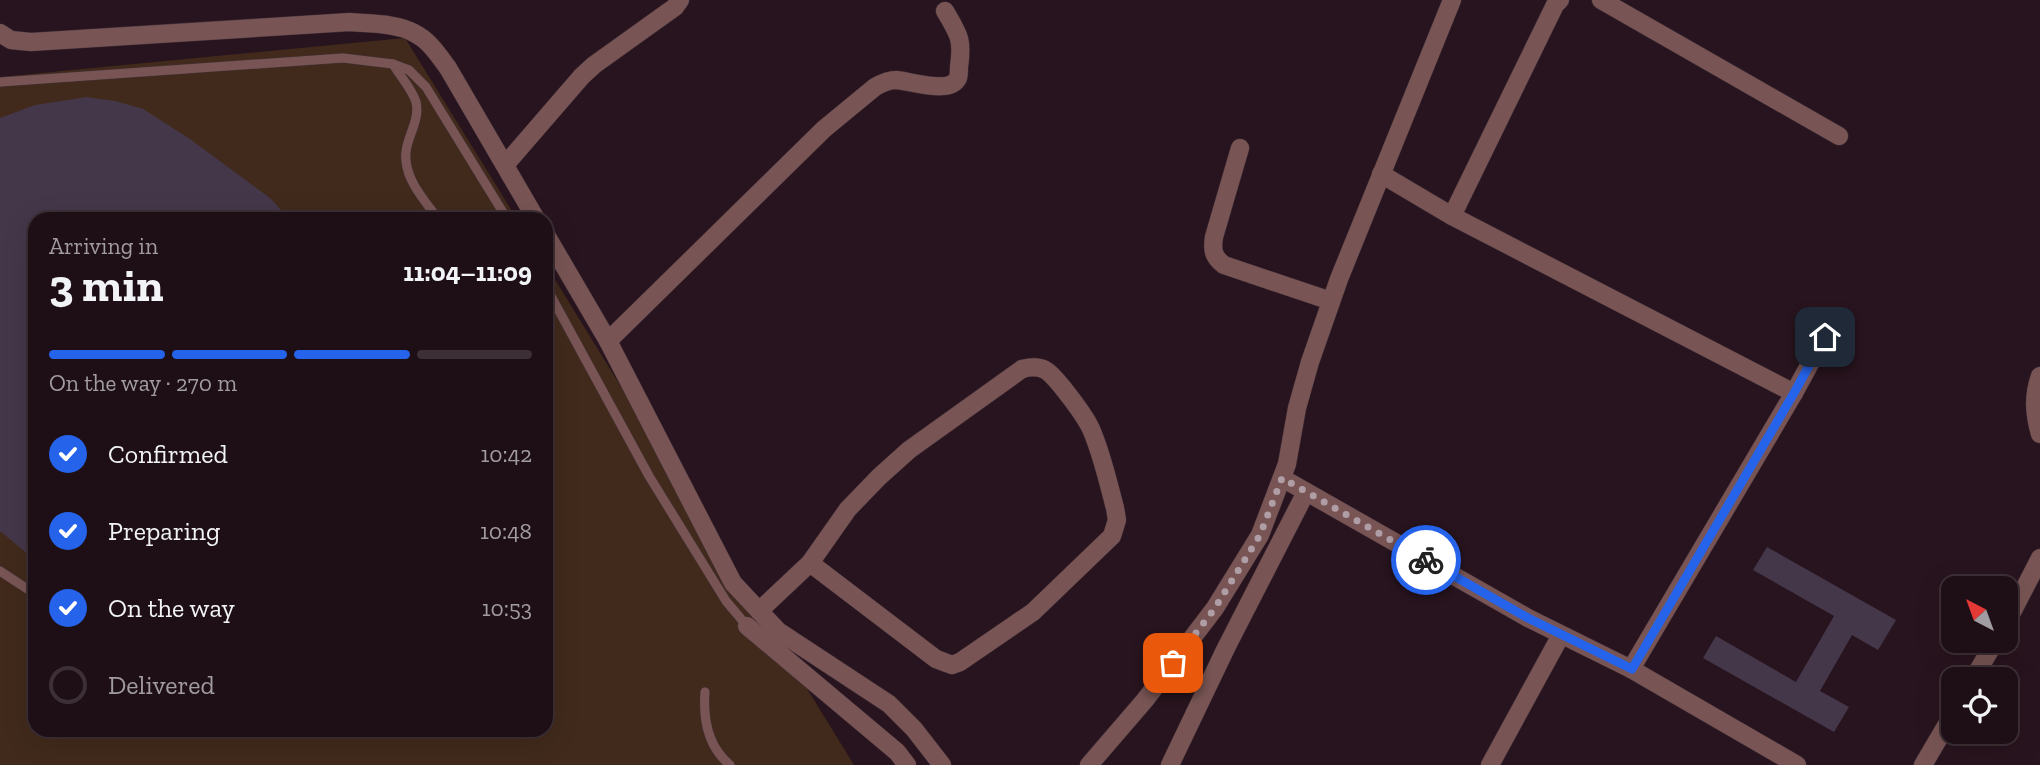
<!DOCTYPE html>
<html lang="en">
<head>
<meta charset="utf-8">
<style>
  body { margin:0; font-family:"Zilla Slab",serif; background:#26181f; color:#f1f3f6; height:100vh; display:flex; flex-direction:column; font-size:26px; white-space:nowrap }
  * { box-sizing:border-box; margin:0 }
  p { font-size:23px; color:#a19ca1 }
  .icon { flex:none; width:38px; height:38px; fill:none; stroke:currentColor; stroke-width:2; stroke-linecap:round; stroke-linejoin:round }
  .map { position:relative; flex:1; overflow:hidden }
  .side { position:absolute; left:28px; top:212px; width:525px; height:525px; display:flex; flex-direction:column; background:#1e0f16; border-radius:21px; box-shadow:0 7px 28px #0002,0 0 0 2px #3c2f35 }
  .side>* { flex:none }
  .needle { width:46px; rotate:319deg }
  .tools { position:absolute; left:1941px; top:576px; display:grid; gap:14px }
  .tools a { display:grid; place-items:center; width:77px; height:77px; border-radius:14px; background:#1e0f16; box-shadow:0 7px 28px #0002,0 0 0 2px #3c2f35; font-size:35px }
  .pin { position:absolute; display:grid; place-items:center; width:60px; height:60px; color:#fff; margin:-30px; border-radius:14px; box-shadow:0 4px 10px #0006 }
  .courier { position:absolute; display:grid; place-items:center; width:70px; height:70px; margin:-35px; border:5px solid #2563eb; border-radius:50%; background:#fff; color:#222; box-shadow:0 2px 9px #0007 }
  .headline em { font-style:normal; font-weight:700 }
  .headline div { display:flex; flex-direction:column-reverse }
  .headline { display:flex; align-items:center; justify-content:space-between; height:119px; padding:0 21px }
  h1 { font-size:46px; font-weight:700; line-height:52px }
  .bar { display:grid; grid-template-columns:repeat(4,1fr); gap:10px 7px; align-content:center; height:84px; padding:0 21px }
  .bar i { height:9px; border-radius:5px; background:#3c2f35 }
  .bar .on { background:#2563eb }
  .bar p { grid-column:span 4 }
  ol { padding:0 21px; list-style:none }
  li { display:flex; align-items:center; gap:21px; height:77px }
  li p { margin-inline-start:auto }
  li .icon { padding:7px; border-radius:50%; background:#2563eb; color:#fff; stroke-width:4 }
  li:last-child { color:#a19ca1 }
  li i { width:38px; height:38px; border:4px solid #3c2f35; border-radius:50% }
  .map>svg:first-child { display:block }
  .green { fill:#412a1b }
  .building { fill:#45374a }
  .lines { fill:none; stroke-linecap:round; stroke-linejoin:round }
  .service-casing { stroke:#45323b; stroke-width:10 }
  .minor-casing { stroke:#45323b; stroke-width:19 }
  .tertiary-casing { stroke:#45323b; stroke-width:19 }
  .service { stroke:#785554; stroke-width:9 }
  .minor { stroke:#785554; stroke-width:18 }
  .tertiary { stroke:#785554; stroke-width:18 }
  .done { stroke:#af9ea6; stroke-width:7; stroke-dasharray:0 12.6 }
  .route { stroke:#2563eb; stroke-width:9 }
</style>
</head>
<body>
<div class="map">
<svg width="2040" height="765" viewBox="0 0 2040 765">
  <rect width="100%" height="100%" fill="#28141e"/>
  <!-- green -->
  <path class="green" d="M405,38L517,219H35V730H546V265L854,765H0V77Z"/>
  <!-- building -->
  <g class="building">
    <path d="M86,97L115,101L143,109L190,139L270,198L289,219H35V560L0,531V118L35,105Z"/>
    <path d="M1767,547L1896,620L1878,650L1852,635L1820,691L1849,707L1834,732L1703,658L1716,636L1796,682L1834,616L1753,570Z"/>
  </g>
  <g class="lines">
    <!-- service casing -->
    <g class="service-casing">
      <g id="service">
        <path d="M393,64C400,76 412,89 416,102C421,122 403,141 406,161C408,183 426,202 438,219"/>
        <path d="M0,82L343,58L393,64L409,70L426,87L507,219"/>
        <path d="M546,287L649,476L726,601L747,626"/>
        <path d="M0,571L35,594"/>
        <path d="M705,692C703,719 708,747 730,765"/>
      </g>
    </g>
    <!-- minor casing -->
    <g class="minor-casing">
      <g id="minor">
        <path d="M1601,0L1839,136"/>
        <path d="M1240,148L1214,237C1212,250 1213,257 1224,265L1331,301"/>
        <path d="M505,165L582,76L594,65L675,7L680,0"/>
        <path d="M1381,174L1452,216L1794,393"/>
        <path d="M1452,216L1555,5L1560,0"/>
        <path d="M608,341L824,129L875,87C882,83 888,80 896,80C911,81 950,95 958,78C959,75 959,71 959,67C963,39 959,35 945,11"/>
        <path d="M2040,376C2033,396 2034,413 2040,434"/>
        <path d="M1282,478L1528,618L1631,669L1797,765"/>
        <path d="M759,611L810,563L848,509L879,477L909,450L1022,369C1044,363 1050,372 1063,388C1073,401 1084,414 1091,429C1102,454 1108,482 1115,508L1117,520L1112,536L1033,612L960,662L952,665L936,659L810,563"/>
        <path d="M2006,624L2040,558"/>
        <path d="M747,626L897,752L907,765"/>
        <path d="M1631,669L1794,393L1835,318"/>
        <path d="M1973,679L1996,640"/>
        <path d="M1170,765L1226,648L1306,492"/>
        <path d="M1490,765L1561,635"/>
        <path d="M1923,765L1953,714"/>
      </g>
    </g>
    <!-- tertiary casing -->
    <g class="tertiary-casing">
      <g id="tertiary">
        <path d="M0,33L11,40L31,42L350,22C369,24 397,23 414,33C429,40 439,56 448,68L536,219"/>
        <path d="M546,235L608,341L733,583L778,631L889,704L914,729L942,765"/>
        <path d="M1089,765L1145,700L1215,608L1260,535L1287,464L1297,408L1310,362L1339,279L1452,0"/>
      </g>
    </g>
    <!-- service -->
    <use href="#service" class="service"/>
    <!-- minor -->
    <use href="#minor" class="minor"/>
    <!-- tertiary -->
    <use href="#tertiary" class="tertiary"/>
  </g>
  <g class="lines">
    <!-- done -->
    <path class="done" d="M1173,663L1215,608L1260,535L1282,478L1426,560"/>
    <!-- route -->
    <path class="route" d="M1426,560L1528,618L1632,669L1794,393L1825,337"/>
  </g>
</svg>
<div class="tools">
<a><svg class="needle" viewBox="-14 -14 28 28"><path d="M0-13l5 13h-10z" fill="#e53935"/><path d="M0 13l5-13h-10z" fill="#a19ca1"/></svg></a>
<a><svg class="icon" aria-label="locate" viewBox="0 0 24 24"><circle cx="12" cy="12" r="6"/><path d="M12 2v4M12 18v4M2 12h4M18 12h4"/></svg></a>
</div>
<div class="pin" style="left:1173px;top:663px;background:#ea580c"><svg class="icon" aria-label="bag" viewBox="0 0 24 24"><path d="M5 8h14l-1 12H6zM9 8a3 3 0 0 1 6 0"/></svg></div>
<div class="pin" style="left:1825px;top:337px;background:#1f2937"><svg class="icon" aria-label="home" viewBox="0 0 24 24"><path d="M3 11l9-7 9 7M6 9v11h12V9"/></svg></div>
<div class="courier" style="left:1426px;top:560px"><svg class="icon" aria-label="bike" viewBox="0 0 24 24"><circle cx="6" cy="16" r="4"/><circle cx="18" cy="16" r="4"/><path d="M6 16l4-8h5l3 8M10 8l3 8H6M13 5h3"/></svg></div>
<section class="side">
<div class="headline"><div><h1>3 min</h1><p>Arriving in</p></div><em>11:04–11:09</em></div>
<div class="bar"><i class="on"></i><i class="on"></i><i class="on"></i><i></i><p>On the way · 270 m</p></div>
<ol>
<li><svg class="icon" aria-label="check" viewBox="0 0 24 24"><path d="M5 12l5 5 9-10"/></svg>Confirmed<p>10:42</p></li>
<li><svg class="icon" aria-label="check" viewBox="0 0 24 24"><path d="M5 12l5 5 9-10"/></svg>Preparing<p>10:48</p></li>
<li><svg class="icon" aria-label="check" viewBox="0 0 24 24"><path d="M5 12l5 5 9-10"/></svg>On the way<p>10:53</p></li>
<li><i></i>Delivered</li>
</ol>
</section>
</div>
</body>
</html>
